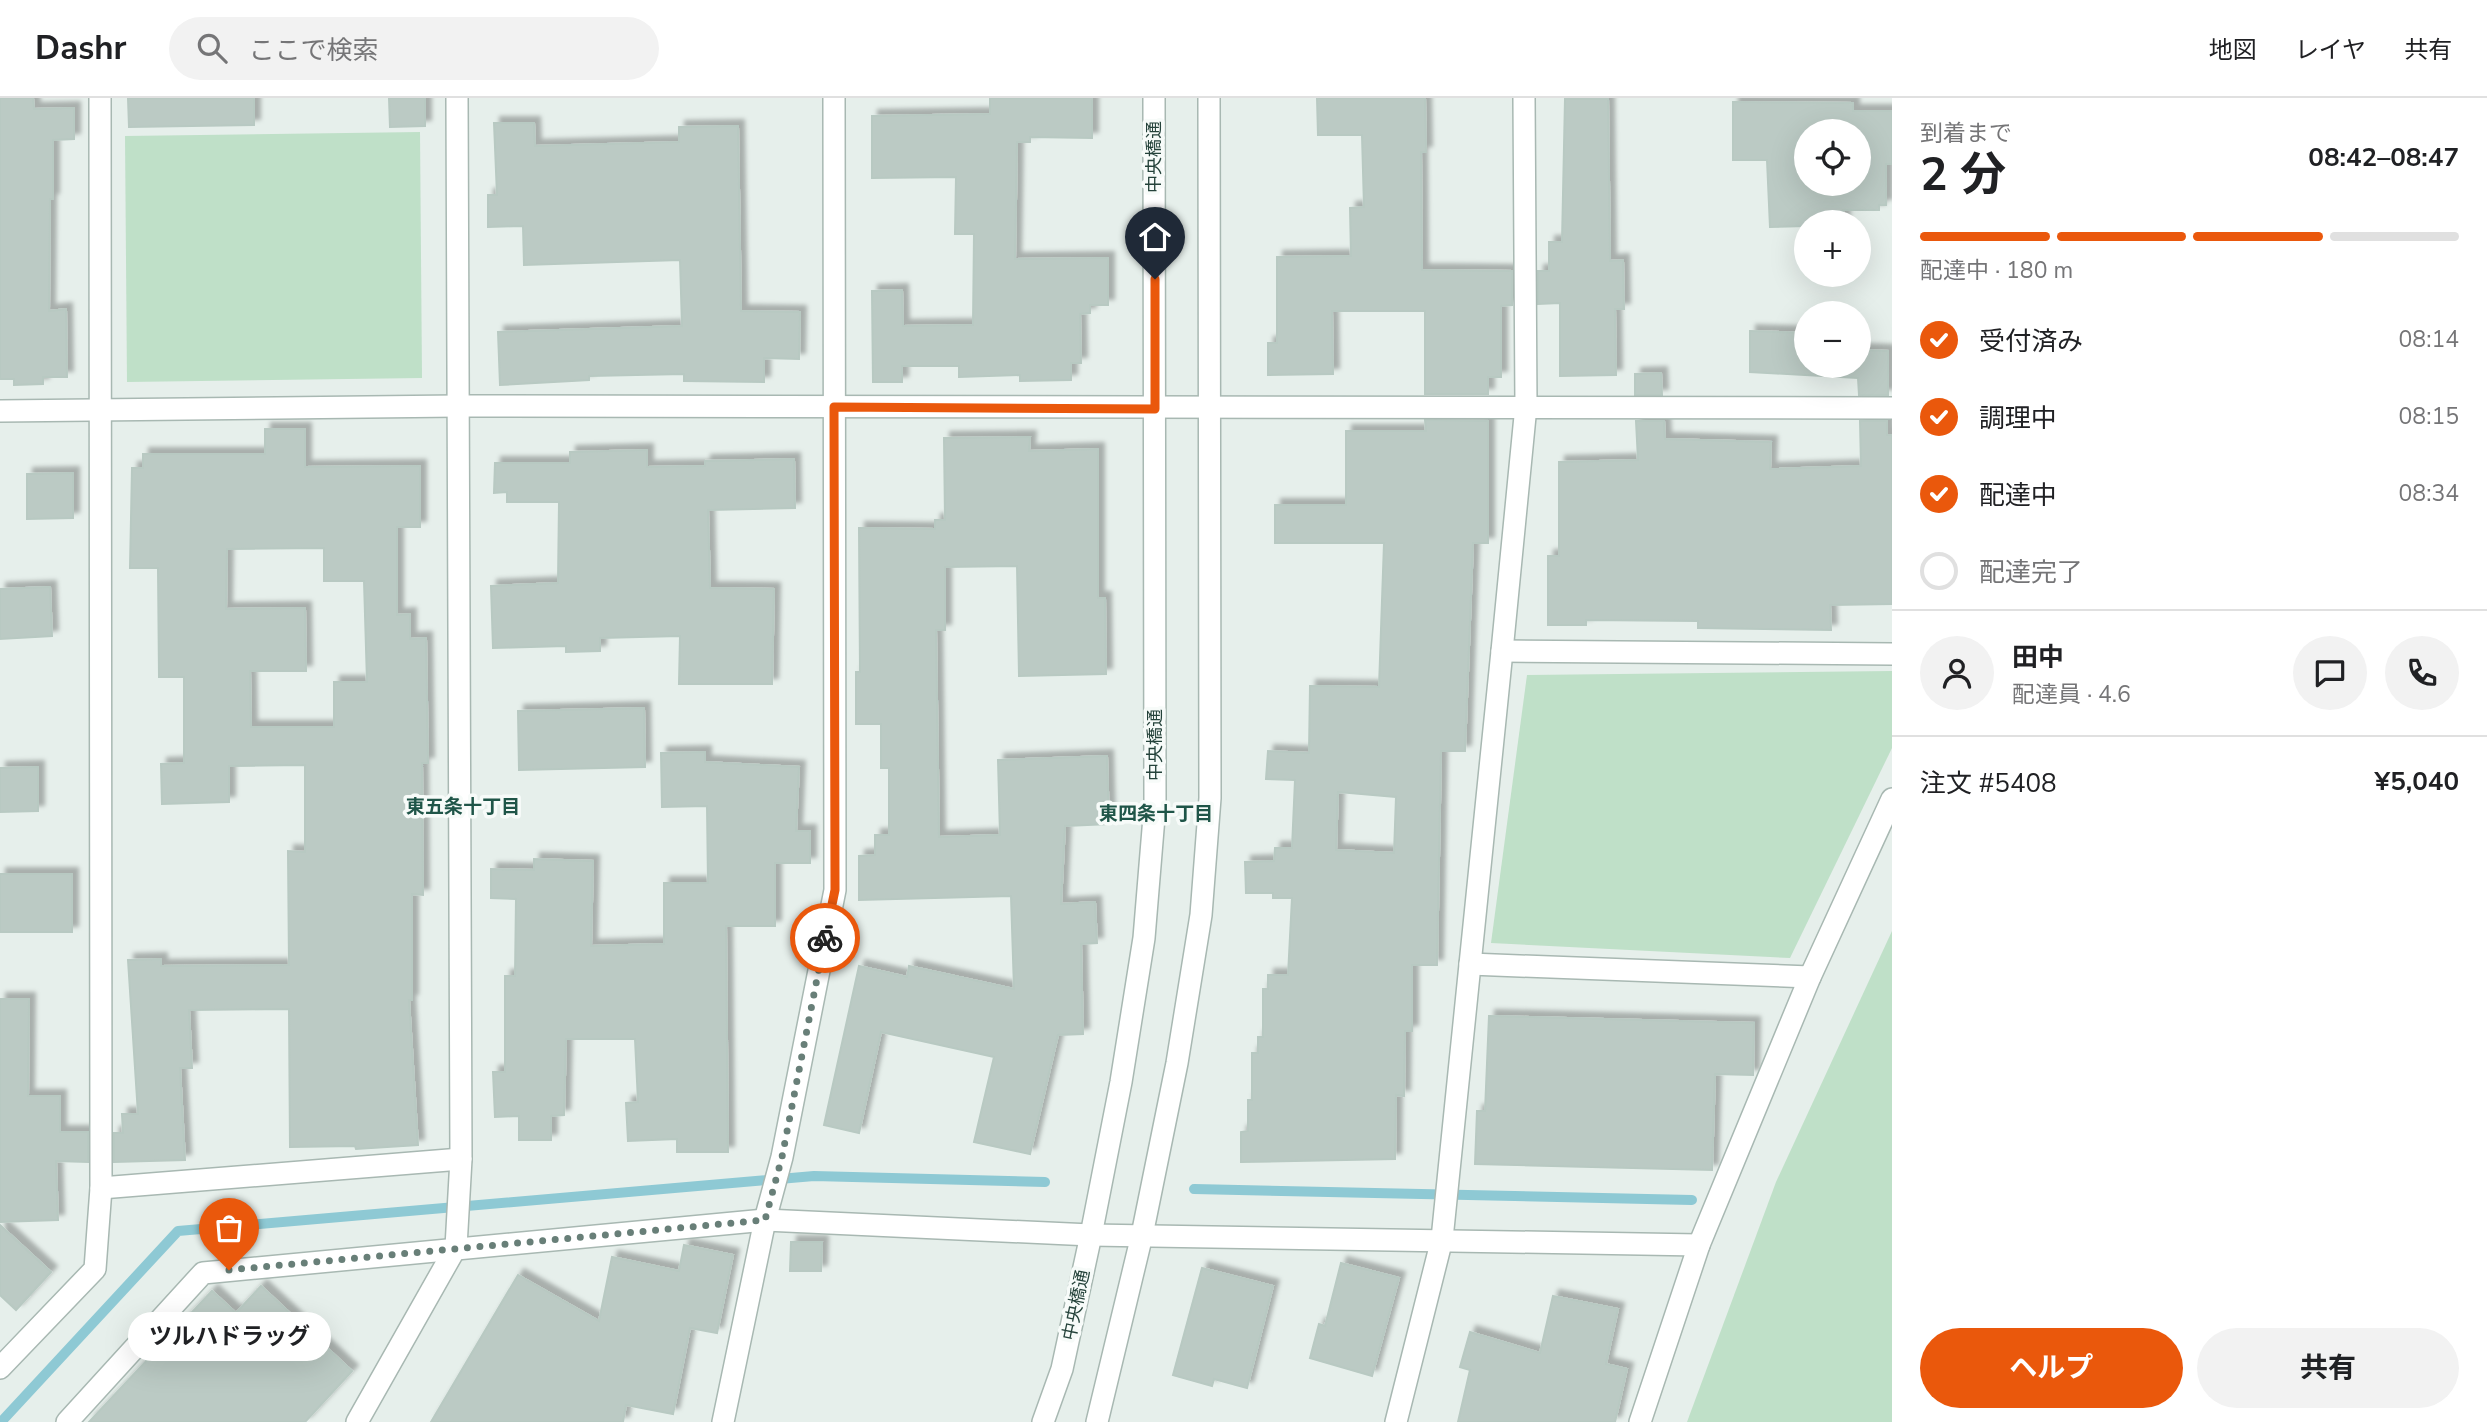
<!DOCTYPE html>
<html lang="ja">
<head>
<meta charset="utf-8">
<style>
  body { margin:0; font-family:"Nunito Sans","Noto Sans JP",sans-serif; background:#f2f2f2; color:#202124; height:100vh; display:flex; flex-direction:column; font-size:26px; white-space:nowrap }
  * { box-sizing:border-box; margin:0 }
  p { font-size:23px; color:#757577 }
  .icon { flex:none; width:38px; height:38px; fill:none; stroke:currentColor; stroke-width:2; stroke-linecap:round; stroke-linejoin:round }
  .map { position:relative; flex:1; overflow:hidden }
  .side { display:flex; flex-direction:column; background:#fff; width:595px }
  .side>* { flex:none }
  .buttons { position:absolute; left:1794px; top:21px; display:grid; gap:14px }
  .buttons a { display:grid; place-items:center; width:77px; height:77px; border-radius:50%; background:#fff; box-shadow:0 7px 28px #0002; font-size:35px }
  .pin { position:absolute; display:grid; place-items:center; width:60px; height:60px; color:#fff; margin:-72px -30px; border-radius:50% 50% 50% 0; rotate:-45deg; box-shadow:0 0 7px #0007 }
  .pin .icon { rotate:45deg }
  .courier { position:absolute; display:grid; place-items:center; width:70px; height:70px; margin:-35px; border:5px solid #ea580c; border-radius:50%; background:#fff; color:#222; box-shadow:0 2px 9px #0007 }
  .bubble { position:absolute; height:49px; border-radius:24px; background:#fff; box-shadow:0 7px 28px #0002; font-size:23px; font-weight:700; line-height:49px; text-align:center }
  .overview em { font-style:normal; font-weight:700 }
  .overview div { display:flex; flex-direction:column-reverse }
  .overview { display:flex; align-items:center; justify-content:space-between; height:119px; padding:0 28px }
  h1 { font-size:46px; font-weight:700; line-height:52px }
  .bar { display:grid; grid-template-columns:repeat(4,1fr); gap:10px 7px; align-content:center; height:84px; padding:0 28px }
  .bar i { height:9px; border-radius:5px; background:#e0e0e0 }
  .bar .on { background:#ea580c }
  .bar p { grid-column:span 4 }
  .line { display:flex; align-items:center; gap:18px; padding:0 28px; border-top:2px solid #e0e0e0 }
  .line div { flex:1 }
  .round { display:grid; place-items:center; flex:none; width:74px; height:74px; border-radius:37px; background:#f2f2f2 }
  ol { padding:0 28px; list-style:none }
  li { display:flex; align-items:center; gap:21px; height:77px }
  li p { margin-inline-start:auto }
  li .icon { padding:7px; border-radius:50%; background:#ea580c; color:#fff; stroke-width:4 }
  li:last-child { color:#757577 }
  li i { width:38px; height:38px; border:4px solid #e0e0e0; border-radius:50% }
  .cta { display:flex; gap:14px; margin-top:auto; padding:14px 28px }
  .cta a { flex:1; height:80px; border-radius:42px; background:#ea580c; color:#fff; font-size:28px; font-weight:700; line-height:80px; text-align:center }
  .cta a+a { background:#f2f2f2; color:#202124 }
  header { display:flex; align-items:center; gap:42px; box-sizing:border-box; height:98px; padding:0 35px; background:#fff; border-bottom:2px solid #e0e0e0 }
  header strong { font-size:33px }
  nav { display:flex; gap:38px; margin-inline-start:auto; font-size:24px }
  .search { width:490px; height:63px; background:#f2f2f2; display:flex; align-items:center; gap:18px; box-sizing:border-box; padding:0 24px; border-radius:38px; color:#757577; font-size:26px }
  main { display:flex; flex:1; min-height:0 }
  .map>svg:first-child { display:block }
  .green { fill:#bfe0c8 }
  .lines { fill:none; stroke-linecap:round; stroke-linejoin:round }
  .stream { stroke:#8ec9d4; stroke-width:10 }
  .building { fill:#bbcac4; stroke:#b8c9c2; stroke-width:2; fill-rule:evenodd; filter:url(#shadow) }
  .minor-casing { stroke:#a8b8b2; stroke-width:24 }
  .minor { stroke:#fff; stroke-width:21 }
  .done { stroke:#687f78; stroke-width:7; stroke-dasharray:0 12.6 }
  .route { stroke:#ea580c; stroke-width:9 }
  .labels { text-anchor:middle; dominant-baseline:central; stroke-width:7; stroke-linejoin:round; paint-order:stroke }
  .street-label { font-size:18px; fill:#24423a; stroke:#f7fbf9 }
  .neighbourhood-label { font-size:19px; font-weight:bold; fill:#1f5548; stroke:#f7fbf9 }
</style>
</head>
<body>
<header>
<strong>Dashr</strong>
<div class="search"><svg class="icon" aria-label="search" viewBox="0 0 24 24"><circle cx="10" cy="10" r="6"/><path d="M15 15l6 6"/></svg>ここで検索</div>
<nav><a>地図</a><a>レイヤ</a><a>共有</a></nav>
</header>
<main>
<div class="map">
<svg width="1892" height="1324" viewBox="0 0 1892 1324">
  <defs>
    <filter id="shadow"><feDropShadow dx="6" dy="-6" stdDeviation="2" flood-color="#0004"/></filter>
  </defs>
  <rect width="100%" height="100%" fill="#e6efeb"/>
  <!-- green -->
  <g class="green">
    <path d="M420,34L422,280L127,284L125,38Z"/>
    <path d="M1892,573V650L1790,860L1491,845L1527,577Z"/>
    <path d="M1892,833V1324H1687L1776,1084Z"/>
  </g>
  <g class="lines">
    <!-- stream -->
    <g class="stream">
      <path d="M1194,1091L1692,1102"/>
      <path d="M1,1324L178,1133L814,1078L1045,1084"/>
    </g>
  </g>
  <!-- building -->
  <g class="building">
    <path d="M0,0H33L34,11L74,10V41L53,42V101H50L49,213L66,211L67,279H43V286L14,287V281H0Z"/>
    <path d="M128,0H254V27L129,29Z"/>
    <path d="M389,0H425V28L390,29Z"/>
    <path d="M990,0H1092V40L1030,39V44H1017L1015,161L1108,160V207H1090V215L1080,216L1081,265H1071V282L1020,283V277L959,279V268H902V284H873L872,193L902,192L903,228L973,227L974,136H955L956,79L872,80V18L990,16Z"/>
    <path d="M1317,0H1425L1426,54H1421L1422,172L1512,173V207L1501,208V279H1488V296H1425V213H1332L1333,276L1268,277V245H1277V159L1351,158L1350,110L1364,109L1362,37H1318Z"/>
    <path d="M1565,1H1608L1610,163L1623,162L1624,211H1615L1616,277L1560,278V205L1538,206V173H1549V144H1562Z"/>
    <path d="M1733,4L1853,5V13H1892V66H1886V107H1879V112H1843L1844,124H1806V128L1770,129L1767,62H1733ZM1806,33H1858V86H1806Z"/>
    <path d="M494,25H534L535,48L679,44V29L738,28L741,213L800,214L799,261L764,260V284L684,283V276L589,278V282L500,287L498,234L682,228L680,162L524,167L523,128L488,129V97H497Z"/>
    <path d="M1750,233L1806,235V268H1858V252L1888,253V297H1859L1858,280L1750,274Z"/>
    <path d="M1661,275L1662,297H1635V276Z"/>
    <path d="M1425,322L1488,323V445H1473L1465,653H1441L1437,867H1412V933H1405L1404,998L1396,997L1395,1061L1241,1064V1034L1248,1033V1002H1252V955H1258V939H1263V891H1268V877H1288L1292,800H1273V795H1246L1245,764L1274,763L1275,750H1292L1295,682L1266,681L1268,653L1309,655L1310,588L1379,589L1384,445H1275V407H1346V333H1426ZM1338,694L1396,699L1394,755L1336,752Z"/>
    <path d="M1636,323H1664L1665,341L1771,344L1770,371L1861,368L1860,323H1887V337H1892V506L1830,507L1831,532L1698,530V523L1586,522V527H1548V458H1559V364L1638,362Z"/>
    <path d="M265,331H305V369L420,368V429H397V517L410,516V541L426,540L428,665H422L423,797L412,796V902H409L418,1047L356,1051L355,1048L290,1049L289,911L189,912L192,970H180L185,1062L114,1064V1035H123L122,1016H138L128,862L161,861V868L289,867L288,753L305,754V667L229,668V704L162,706L161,666L184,665V579H159L158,470H130L132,370H143V356H265ZM324,450V483H364L367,584H334V629H251L250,573H306L305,510L226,511L227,451Z"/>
    <path d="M1030,339L1029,353L1098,351V500H1105L1106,576L1019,578L1017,468L945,469V532H936L939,739L1000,737L998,662L1107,658L1109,726L1065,728L1061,806L1095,804L1097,845L1081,846L1083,936L1058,937L1030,1056L974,1044L994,959L881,934L859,1035L824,1027L859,868L907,879L909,868L1014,891L1011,798L859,802V758L875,757V737H889V670H881V626H856V574H860L859,430L935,431V422H945L944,340Z"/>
    <path d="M647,352V369L705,368V363L794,361L795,410L708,412L710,490L774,491L772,586H679L680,538L600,540V553L566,554V548L493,550L491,488L558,485L559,404H507V394L494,395L495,365H570V354Z"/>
    <path d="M73,375V420L27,421V376Z"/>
    <path d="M50,489L52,538L0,541V491Z"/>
    <path d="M644,610L645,669L519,672L518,613Z"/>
    <path d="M705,654V664L799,669L796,733H810V765H775V828H726L728,1054H677V1041L628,1043L626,1005L638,1004L635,941H566L564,1017L551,1018V1042H519V1018L495,1019L493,974H505V878H515L516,801L491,800V771L534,772V761L593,763L591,848L664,846V785H708L707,708L662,709L661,655Z"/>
    <path d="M38,669V713L0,714V670Z"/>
    <rect x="0" y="776" width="72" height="58"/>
    <path d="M0,901H29L28,998H60V1034H88V1064L56,1063L58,1122L0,1124Z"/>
    <path d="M1489,918L1754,925L1753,977L1715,976L1712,1072L1475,1066L1477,1013H1485Z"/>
    <path d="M0,1127L51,1174L16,1212L0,1197Z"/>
    <path d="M791,1144H822L821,1173H790Z"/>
    <path d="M684,1147L733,1157L717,1235L690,1230L673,1316L626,1307L623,1324H431L518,1177L599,1223L612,1159L679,1173Z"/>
    <path d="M1341,1165L1399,1180L1372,1278L1310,1260L1319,1226L1325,1228Z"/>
    <path d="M1202,1170L1273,1188L1247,1290L1214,1281L1212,1288L1173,1277Z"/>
    <path d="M261,1188L352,1273L305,1324H89L212,1193L236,1215Z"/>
    <path d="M1553,1198L1618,1211L1606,1266L1627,1271L1615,1324H1458L1470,1272L1460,1269L1470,1234L1540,1255Z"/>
  </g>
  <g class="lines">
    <!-- minor casing -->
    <g class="minor-casing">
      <g id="minor">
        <path d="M0,313L458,308L1892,310"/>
        <path d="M1502,553L1892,556"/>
        <path d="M1470,866L1810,879"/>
        <path d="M101,1090L461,1061"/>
        <path d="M0,1270L95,1171L101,1090L100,0"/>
        <path d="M67,1324L203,1175L765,1122L1091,1137L1699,1147"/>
        <path d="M357,1324L456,1149L461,1061L457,0"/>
        <path d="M723,1324L765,1122L782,1059L835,792L834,0"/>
        <path d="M1043,1324L1062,1271L1091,1137L1121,984L1144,840L1155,707L1154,0"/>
        <path d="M1097,1324L1142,1137L1177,965L1201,817L1210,700L1209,0"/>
        <path d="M1396,1324L1442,1141L1502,553L1526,308L1524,0"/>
        <path d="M1640,1324L1699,1147L1810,879L1892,701"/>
      </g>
    </g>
    <!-- minor -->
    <use href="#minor" class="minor"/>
  </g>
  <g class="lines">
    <!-- done -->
    <path class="done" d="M229,1172L765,1122L782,1059L825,840"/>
    <!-- route -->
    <path class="route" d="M825,840L835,792L834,309L1155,311V181"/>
  </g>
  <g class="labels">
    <!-- street labels -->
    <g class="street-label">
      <text transform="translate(1154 59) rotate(-90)">中央橋通</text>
      <text transform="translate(1155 647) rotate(-90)">中央橋通</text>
      <text transform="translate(1076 1207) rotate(-78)">中央橋通</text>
    </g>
    <!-- neighbourhood labels -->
    <g class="neighbourhood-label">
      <text x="463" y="709">東五条十丁目</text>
      <text x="1156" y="716">東四条十丁目</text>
    </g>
  </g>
</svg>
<div class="buttons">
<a><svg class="icon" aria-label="locate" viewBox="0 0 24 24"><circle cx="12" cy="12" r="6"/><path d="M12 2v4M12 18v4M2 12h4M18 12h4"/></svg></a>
<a>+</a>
<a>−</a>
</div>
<div class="pin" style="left:229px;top:1172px;background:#ea580c"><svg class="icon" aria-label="bag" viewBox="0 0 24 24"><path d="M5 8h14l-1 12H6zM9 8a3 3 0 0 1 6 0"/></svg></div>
<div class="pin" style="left:1155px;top:181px;background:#1f2937"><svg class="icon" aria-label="home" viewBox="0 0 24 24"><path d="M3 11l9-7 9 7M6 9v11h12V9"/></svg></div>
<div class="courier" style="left:825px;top:840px"><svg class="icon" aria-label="bike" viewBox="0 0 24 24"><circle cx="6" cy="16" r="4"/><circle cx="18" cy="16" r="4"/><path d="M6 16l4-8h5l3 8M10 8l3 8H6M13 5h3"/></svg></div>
<div class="bubble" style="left:128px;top:1214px;width:203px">ツルハドラッグ</div>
</div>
<section class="side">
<div class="overview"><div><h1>2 分</h1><p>到着まで</p></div><em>08:42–08:47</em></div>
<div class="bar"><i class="on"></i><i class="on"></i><i class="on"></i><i></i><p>配達中 · 180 m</p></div>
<ol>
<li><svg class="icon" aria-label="check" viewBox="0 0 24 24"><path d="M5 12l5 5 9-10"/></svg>受付済み<p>08:14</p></li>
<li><svg class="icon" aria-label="check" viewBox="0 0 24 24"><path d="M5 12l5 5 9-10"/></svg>調理中<p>08:15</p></li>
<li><svg class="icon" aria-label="check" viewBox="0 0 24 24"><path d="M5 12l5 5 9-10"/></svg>配達中<p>08:34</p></li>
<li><i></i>配達完了</li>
</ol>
<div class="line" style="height:126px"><a class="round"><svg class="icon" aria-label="person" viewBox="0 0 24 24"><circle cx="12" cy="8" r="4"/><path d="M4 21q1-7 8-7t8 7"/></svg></a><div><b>田中</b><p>配達員 · 4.6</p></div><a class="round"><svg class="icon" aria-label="chat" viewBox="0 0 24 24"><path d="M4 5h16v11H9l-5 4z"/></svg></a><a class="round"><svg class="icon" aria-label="phone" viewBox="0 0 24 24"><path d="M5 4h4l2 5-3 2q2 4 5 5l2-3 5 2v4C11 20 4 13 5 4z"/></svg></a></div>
<div class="line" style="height:91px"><div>注文 #5408</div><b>¥5,040</b></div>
<div class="cta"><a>ヘルプ</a><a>共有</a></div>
</section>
</main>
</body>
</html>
